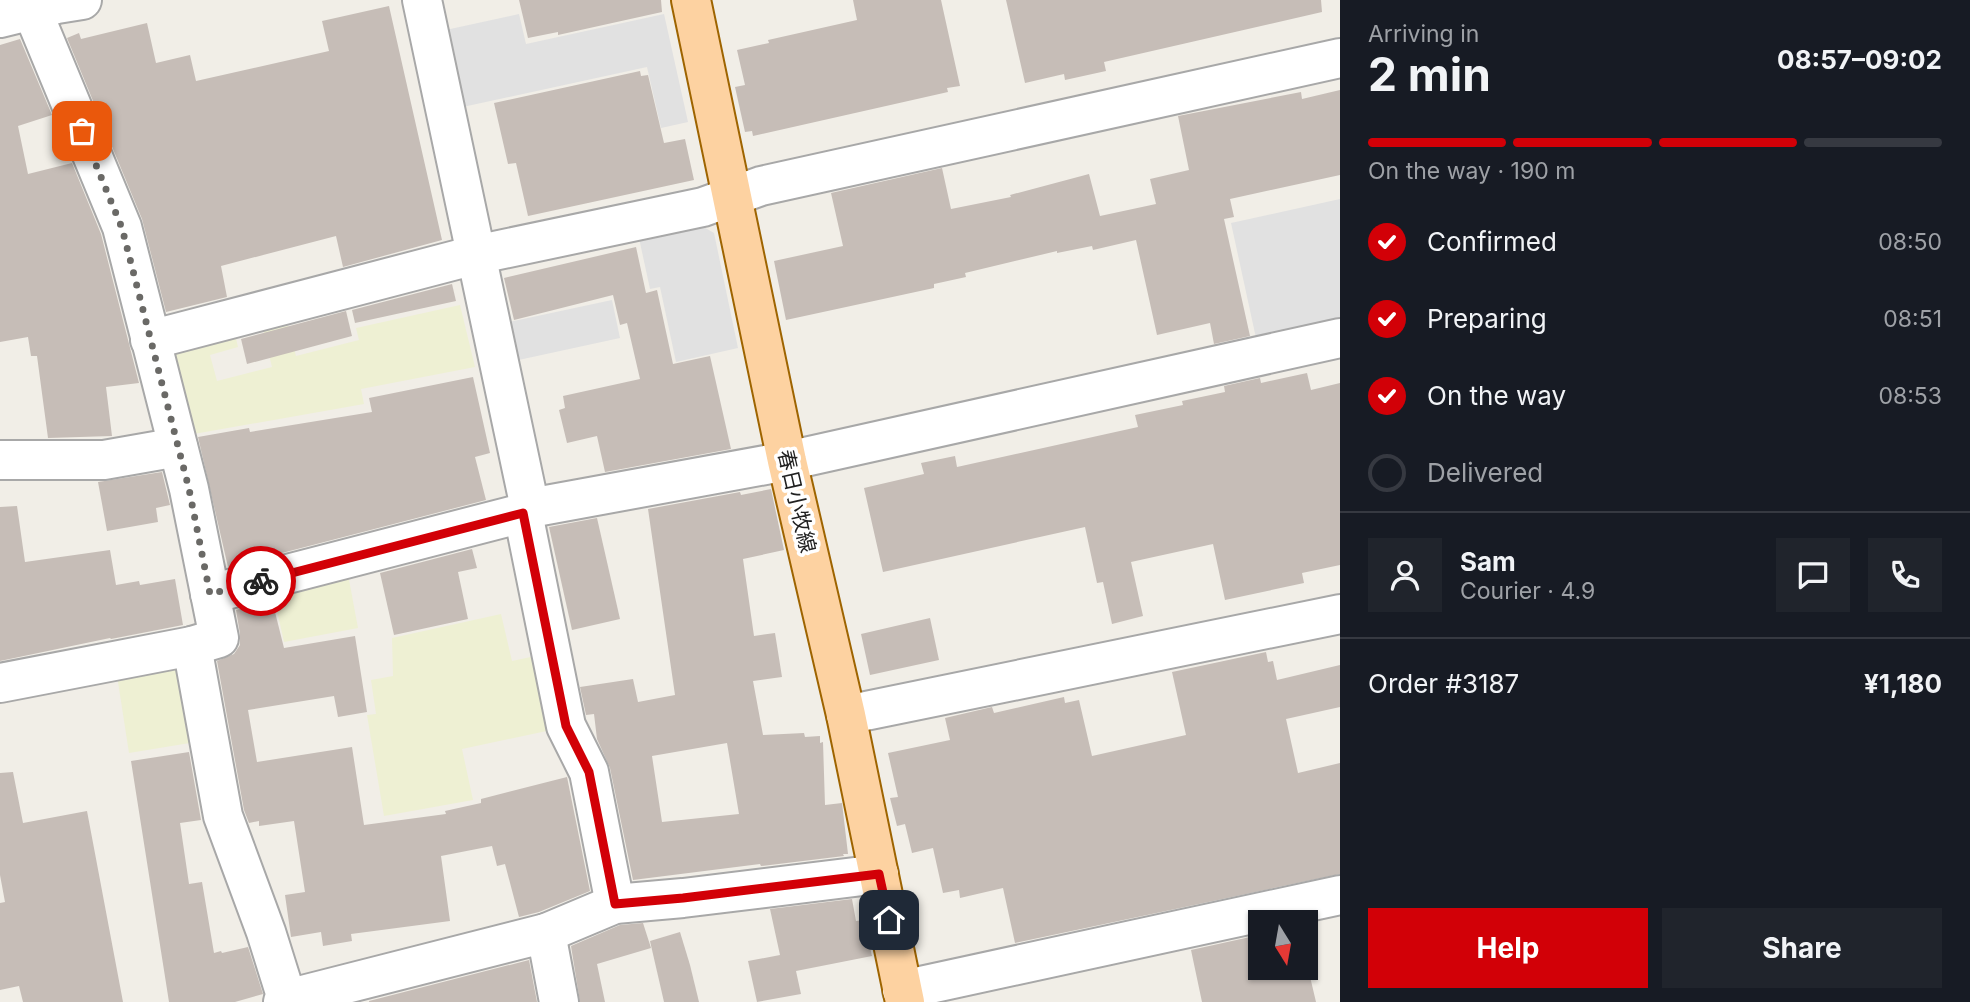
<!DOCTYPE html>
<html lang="en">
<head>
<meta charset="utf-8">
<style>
  body { margin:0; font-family:Inter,"Noto Sans JP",sans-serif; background:#20242c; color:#f1f3f6; height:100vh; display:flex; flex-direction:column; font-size:26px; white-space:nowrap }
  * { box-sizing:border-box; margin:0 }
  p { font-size:23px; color:#9ea1a6 }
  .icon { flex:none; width:38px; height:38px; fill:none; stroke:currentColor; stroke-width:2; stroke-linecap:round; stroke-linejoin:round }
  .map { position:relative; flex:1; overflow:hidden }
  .panel { display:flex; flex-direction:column; background:#171b24; width:630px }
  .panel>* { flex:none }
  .needle { width:46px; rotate:169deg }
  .buttons { position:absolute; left:1248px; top:910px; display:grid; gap:14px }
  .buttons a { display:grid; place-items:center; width:70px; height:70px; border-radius:0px; background:#171b24; box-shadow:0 2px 5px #0004; font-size:35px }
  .pin { position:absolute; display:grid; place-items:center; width:60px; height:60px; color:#fff; margin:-30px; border-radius:14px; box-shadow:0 4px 10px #0006 }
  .courier { position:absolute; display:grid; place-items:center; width:70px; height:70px; margin:-35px; border:5px solid #d20007; border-radius:50%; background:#fff; color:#222; box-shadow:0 2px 9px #0007 }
  .headline em { font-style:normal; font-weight:700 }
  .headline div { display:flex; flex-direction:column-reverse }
  .headline { display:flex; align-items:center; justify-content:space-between; height:119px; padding:0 28px }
  h1 { font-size:46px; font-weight:700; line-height:52px }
  .bar { display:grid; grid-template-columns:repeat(4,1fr); gap:10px 7px; align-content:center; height:84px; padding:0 28px }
  .bar i { height:9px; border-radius:5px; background:#363941 }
  .bar .active { background:#d20007 }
  .bar p { grid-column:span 4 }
  .line { display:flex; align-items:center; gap:18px; padding:0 28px; border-top:2px solid #363941 }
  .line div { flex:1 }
  .round { display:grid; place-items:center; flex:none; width:74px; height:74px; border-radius:0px; background:#20242c }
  ol { padding:0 28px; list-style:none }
  li { display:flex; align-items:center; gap:21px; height:77px }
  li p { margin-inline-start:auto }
  li .icon { padding:7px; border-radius:50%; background:#d20007; color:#fff; stroke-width:4 }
  li:last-child { color:#9ea1a6 }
  li i { width:38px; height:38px; border:4px solid #363941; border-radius:50% }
  .action { display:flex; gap:14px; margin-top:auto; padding:14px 28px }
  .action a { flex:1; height:80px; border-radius:0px; background:#d20007; color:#fff; font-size:28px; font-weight:700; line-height:80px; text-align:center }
  .action a+a { background:#20242c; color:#f1f3f6 }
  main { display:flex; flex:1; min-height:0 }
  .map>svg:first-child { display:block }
  .farmland { fill:#eef0d3 }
  .parking { fill:#e1e1e1 }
  .building { fill:#c6bdb7; fill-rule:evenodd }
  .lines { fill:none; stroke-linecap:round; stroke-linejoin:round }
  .minor-casing { stroke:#a8a8a8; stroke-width:42 }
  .major-casing { stroke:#9e6400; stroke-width:42 }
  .minor { stroke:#fff; stroke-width:38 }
  .major { stroke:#fdd2a1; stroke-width:38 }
  .done { stroke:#6a6966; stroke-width:7; stroke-dasharray:0 12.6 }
  .route { stroke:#d20007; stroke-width:9 }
  .labels { text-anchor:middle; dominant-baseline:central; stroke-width:7; stroke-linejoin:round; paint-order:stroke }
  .street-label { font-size:21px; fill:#212121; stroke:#fff }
</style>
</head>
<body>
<main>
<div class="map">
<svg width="1340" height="1002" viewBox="0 0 1340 1002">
  <rect width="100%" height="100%" fill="#f1eee7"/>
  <!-- farmland -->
  <g class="farmland">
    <path d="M460,305L475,367L361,389L364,404L188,435L169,346L234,330L238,347L210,355L217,381L272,367L261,321L285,315L296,356L359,340L356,328Z"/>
    <path d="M347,569L358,628L284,642L272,588Z"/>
    <path d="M501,614L512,661L540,655L556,729L462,749L473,800L384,816L367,715L376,714L371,680L393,676L392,638Z"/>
    <path d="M181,658L202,741L129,753L116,669Z"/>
  </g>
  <!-- parking -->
  <g class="parking">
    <path d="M519,14L526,44L664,14L688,122L661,128L647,67L458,108L441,31Z"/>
    <path d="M1340,199V319L1256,338L1231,223Z"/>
    <path d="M702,226L714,233L738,348L676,362L660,287L650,289L639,238Z"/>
    <path d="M612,300L620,338L514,361L505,323Z"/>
  </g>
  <!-- building -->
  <g class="building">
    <path d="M519,0H661L662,12L558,35V32L528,38Z"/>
    <path d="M853,0H941L960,86L947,88L948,92L753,136L752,131L745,132L735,87L745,85L737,50L769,43L768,40L857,20Z"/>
    <path d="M1006,0H1321L1322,12L1104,62L1106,71L1065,80L1064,74L1025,83Z"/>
    <path d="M389,6L442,240L343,267L336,236L221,266L227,297L166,312L142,219L67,38L79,33L81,39L147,23L156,63L190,55L196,81L329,51L322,21Z"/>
    <path d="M20,39L52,115L18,126L28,174L72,163L101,234L139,383L106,387L112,436L48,438L37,356H31L28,337L0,342V45Z"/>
    <path d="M640,71L641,76L648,75L664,143L685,139L694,180L528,216L516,163L508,164L494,103Z"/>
    <path d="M1340,90V175L1230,199L1234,217L1224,219L1250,336L1214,344L1210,323L1157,335L1136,240L1093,250L1092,246L1057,253V251L965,273L966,277L934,284V288L786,320L774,261L843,246L831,193L942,168L951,209L1011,197L1010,195L1089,174L1100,216L1156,204L1150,179L1189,170L1178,116L1301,92L1302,99Z"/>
    <path d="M636,247L646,293L657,290L673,364L710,356L731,449L605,472L597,436L567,443L559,410L565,408L563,396L640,379L627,323L620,325L613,295L514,320L504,278Z"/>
    <path d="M452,284L456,301L355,323L352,310Z"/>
    <path d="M346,311L352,336L247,364L241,339Z"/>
    <path d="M1307,373L1311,390L1340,383V565L1302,573L1304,583L1225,600L1213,544L1131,562L1143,616L1112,624L1103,582L1097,583L1085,527L883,572L864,488L924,474L921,463L955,456L957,467L1138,427L1135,415L1183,405L1182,401L1225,392L1224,386L1260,378L1261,383Z"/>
    <path d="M473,377L490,453L475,457L486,500L228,567L198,437L249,428L250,432L372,412L369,398Z"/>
    <path d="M162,472L170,505L156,508L158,522L107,531L98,482Z"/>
    <path d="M771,489L784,550L743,559L754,636L775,633L782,677L753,681L763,735L804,733L805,737L820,736V743L823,742L825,805L842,803L848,854H843L844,856L761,866L760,864L633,880L610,768L597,739L594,714L586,715L580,687L633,679L638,702L675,695L648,509L740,492L741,495ZM727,743L739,814L662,822L652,756Z"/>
    <path d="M17,506L25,562L110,550L116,585L139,581L140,585L175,579L183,625L111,639L110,638L0,661V507Z"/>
    <path d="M597,518L620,619L572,630L549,527Z"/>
    <path d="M472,549L477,568L458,572L468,619L394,635L380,573Z"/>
    <path d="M272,600L284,648L355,636L367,712L338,717L334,696L248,710L257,762L352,747L364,825L446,814L445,811L481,803V799L567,777L590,891L539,912L519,917L505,864L497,866L492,846L441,856L450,921L351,934L352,941L323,946L321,932L291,937L285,895L305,892L294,821L259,826V821L249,823L244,810L217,661L234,654L240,645V634L236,610Z"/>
    <path d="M930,618L939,660L870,675L861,634Z"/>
    <path d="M1266,652L1268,662L1273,661L1277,680L1340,665V707L1286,719L1298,773L1340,763V874L1015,943L1003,888L960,898L959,890L943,893L933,848L912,853L905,824L897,826L890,798L898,797L888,753L950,740L945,718L992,707L994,713L1064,697L1065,703L1079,700L1092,756L1186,735L1172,672Z"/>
    <path d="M189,752L201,820L180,823L189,884L202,882L214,953L221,951L222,953L248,947L263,994L235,1002H169L131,761Z"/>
    <path d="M13,772L23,823L87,811L123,1002H23L19,986L0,990V903L5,902L0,875V773Z"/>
    <path d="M852,899L856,921L864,920L872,956L796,971L801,994L757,1002L748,961L780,955L770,909Z"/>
    <path d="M643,923L651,948L597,964L605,1002H580L571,946L620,925Z"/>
    <path d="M680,932L690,965L699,1002H664L650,941Z"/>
    <path d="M1250,937L1257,968H1308L1316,1002H1202L1191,950Z"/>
    <path d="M529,960L537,1002H369V1001Z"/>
  </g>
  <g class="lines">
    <!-- minor casing -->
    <g class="minor-casing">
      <g id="minor">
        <path d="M422,0L530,508"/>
        <path d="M0,18L57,4L82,0"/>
        <path d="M150,340L475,255L703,207L761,186L1340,58"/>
        <path d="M0,460H104L178,447"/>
        <path d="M523,513L566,726L589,772L615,904"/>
        <path d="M210,594L523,513L530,508L787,461L1340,338"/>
        <path d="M192,646L223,816L266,932L287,999"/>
        <path d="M0,683L192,646L219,638L189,489L122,227L32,10"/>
        <path d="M846,715L1340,614"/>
        <path d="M546,933L559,1002"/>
        <path d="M902,990L1340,895"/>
        <path d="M283,1002L287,999L546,933L615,904L683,898L879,874"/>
      </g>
    </g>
    <!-- major casing -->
    <g class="major-casing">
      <path id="major" d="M691,0L787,461L846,715L905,1002"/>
    </g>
    <!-- minor -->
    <use href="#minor" class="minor"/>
    <!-- major -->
    <use href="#major" class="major"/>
  </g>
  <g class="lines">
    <!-- done -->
    <path class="done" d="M82,131L122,228L189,489L210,594L261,581"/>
    <!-- route -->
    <path class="route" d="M261,581L523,513L566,726L589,772L615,904L683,898L879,874L889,920"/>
  </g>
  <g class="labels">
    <!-- street labels -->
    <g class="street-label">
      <text transform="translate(797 501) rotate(77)">春日小牧線</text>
    </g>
  </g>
</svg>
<div class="buttons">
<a><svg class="needle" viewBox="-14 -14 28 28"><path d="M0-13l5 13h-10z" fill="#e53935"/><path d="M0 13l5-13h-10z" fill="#9ea1a6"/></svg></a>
</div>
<div class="pin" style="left:82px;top:131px;background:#ea580c"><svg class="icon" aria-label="bag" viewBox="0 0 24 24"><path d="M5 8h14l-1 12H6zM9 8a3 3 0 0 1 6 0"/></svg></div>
<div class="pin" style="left:889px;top:920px;background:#1f2937"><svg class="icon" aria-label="home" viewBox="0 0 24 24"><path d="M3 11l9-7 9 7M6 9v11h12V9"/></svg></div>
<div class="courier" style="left:261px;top:581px"><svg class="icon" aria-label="bike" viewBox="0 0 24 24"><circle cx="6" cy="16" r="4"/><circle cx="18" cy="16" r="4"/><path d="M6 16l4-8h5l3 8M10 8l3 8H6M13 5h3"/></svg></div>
</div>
<section class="panel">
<div class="headline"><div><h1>2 min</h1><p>Arriving in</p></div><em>08:57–09:02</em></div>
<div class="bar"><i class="active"></i><i class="active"></i><i class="active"></i><i></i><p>On the way · 190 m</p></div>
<ol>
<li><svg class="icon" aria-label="check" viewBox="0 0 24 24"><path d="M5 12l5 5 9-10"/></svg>Confirmed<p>08:50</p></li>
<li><svg class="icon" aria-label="check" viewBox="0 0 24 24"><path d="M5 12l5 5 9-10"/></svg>Preparing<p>08:51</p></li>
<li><svg class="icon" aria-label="check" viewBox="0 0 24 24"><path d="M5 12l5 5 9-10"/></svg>On the way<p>08:53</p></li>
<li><i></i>Delivered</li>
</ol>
<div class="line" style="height:126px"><a class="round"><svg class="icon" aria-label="person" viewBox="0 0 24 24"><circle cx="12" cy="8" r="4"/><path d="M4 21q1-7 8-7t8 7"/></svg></a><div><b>Sam</b><p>Courier · 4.9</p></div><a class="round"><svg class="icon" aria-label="chat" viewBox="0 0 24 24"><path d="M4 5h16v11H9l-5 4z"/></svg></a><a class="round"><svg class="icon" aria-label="phone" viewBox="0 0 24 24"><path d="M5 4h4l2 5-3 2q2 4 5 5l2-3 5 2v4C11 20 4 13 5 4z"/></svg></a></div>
<div class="line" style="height:91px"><div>Order #3187</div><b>¥1,180</b></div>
<div class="action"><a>Help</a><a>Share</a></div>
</section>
</main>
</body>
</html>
